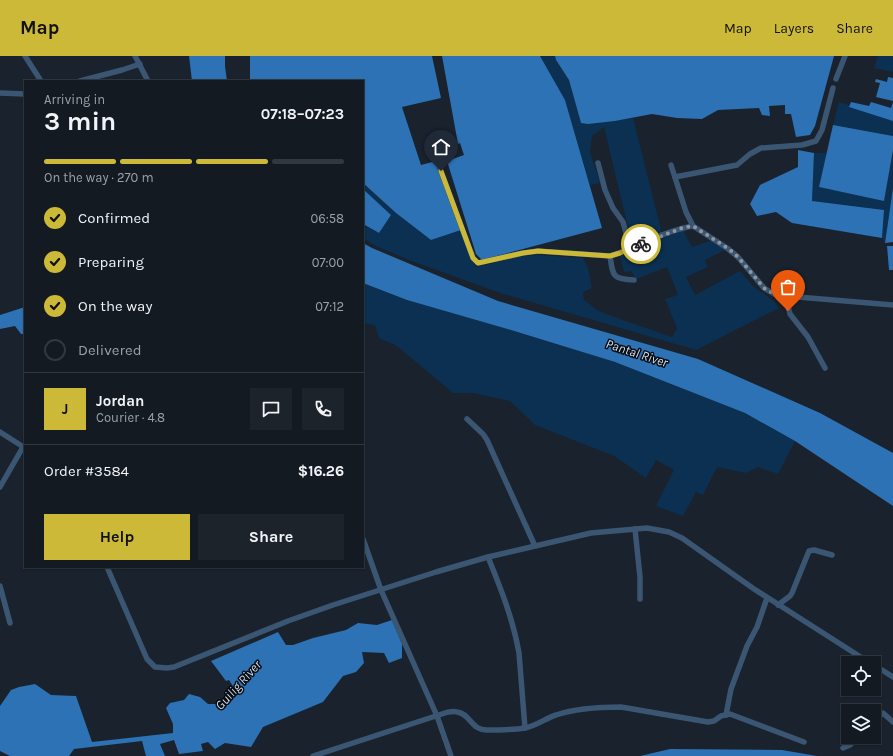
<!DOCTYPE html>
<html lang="en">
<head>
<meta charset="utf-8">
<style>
  body { margin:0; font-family:Karla,sans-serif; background:#1c232a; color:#f1f3f6; height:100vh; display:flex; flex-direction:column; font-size:15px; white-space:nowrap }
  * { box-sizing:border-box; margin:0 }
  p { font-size:13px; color:#9da1a5 }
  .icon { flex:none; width:22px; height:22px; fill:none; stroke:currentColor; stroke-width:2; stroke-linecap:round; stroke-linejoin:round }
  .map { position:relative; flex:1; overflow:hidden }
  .panel { position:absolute; left:24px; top:24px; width:340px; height:488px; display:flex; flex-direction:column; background:#131a22; border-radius:0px; box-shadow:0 1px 3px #0004,0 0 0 1px #323840 }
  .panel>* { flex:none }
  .tools { position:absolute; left:841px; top:600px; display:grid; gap:8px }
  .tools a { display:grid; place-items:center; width:40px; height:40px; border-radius:0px; background:#131a22; box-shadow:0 1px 3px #0004,0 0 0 1px #323840; font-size:20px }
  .pin { position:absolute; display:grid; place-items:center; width:34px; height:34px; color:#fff; margin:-41px -17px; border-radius:50% 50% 50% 0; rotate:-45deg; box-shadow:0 0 4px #0007 }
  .pin .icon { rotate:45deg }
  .courier { position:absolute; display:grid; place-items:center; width:40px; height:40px; margin:-20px; border:3px solid #ccb938; border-radius:50%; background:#fff; color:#222; box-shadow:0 1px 5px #0007 }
  .head em { font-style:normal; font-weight:700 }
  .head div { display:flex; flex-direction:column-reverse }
  .head { display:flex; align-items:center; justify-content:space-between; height:68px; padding:0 20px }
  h1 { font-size:26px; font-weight:700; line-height:30px }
  .bar { display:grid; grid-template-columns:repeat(4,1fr); gap:6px 4px; align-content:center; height:48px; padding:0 20px }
  .bar i { height:5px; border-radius:3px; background:#323840 }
  .bar .current { background:#ccb938 }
  .bar p { grid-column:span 4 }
  .line { display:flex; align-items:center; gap:10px; padding:0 20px; border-top:1px solid #323840 }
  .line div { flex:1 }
  .round { display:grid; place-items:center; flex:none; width:42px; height:42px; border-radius:0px; background:#1c232a }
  ol { padding:0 20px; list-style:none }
  li { display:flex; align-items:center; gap:12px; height:44px }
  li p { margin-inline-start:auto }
  li .icon { padding:4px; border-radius:50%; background:#ccb938; color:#111; stroke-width:4 }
  li:last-child { color:#9da1a5 }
  li i { width:22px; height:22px; border:2px solid #323840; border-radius:50% }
  .action { display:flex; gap:8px; margin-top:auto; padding:8px 20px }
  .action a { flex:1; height:46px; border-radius:0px; background:#ccb938; color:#111; font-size:16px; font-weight:700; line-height:46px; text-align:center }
  .action a+a { background:#1c232a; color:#f1f3f6 }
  header { display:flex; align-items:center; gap:24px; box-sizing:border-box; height:56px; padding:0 20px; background:#ccb938; color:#111 }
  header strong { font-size:19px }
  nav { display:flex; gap:22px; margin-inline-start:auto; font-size:14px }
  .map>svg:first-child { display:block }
  .green { fill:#0b3052 }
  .water { fill:#2c72b4 }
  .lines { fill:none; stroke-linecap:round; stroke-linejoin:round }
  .street { stroke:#3b5672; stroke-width:5.5 }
  .done { stroke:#8f969e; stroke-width:4; stroke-dasharray:0 7.2 }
  .route { stroke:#ccb938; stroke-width:5 }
  .labels { text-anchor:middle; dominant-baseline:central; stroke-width:3; stroke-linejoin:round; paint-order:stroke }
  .water-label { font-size:13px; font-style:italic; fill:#cedef1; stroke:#080b10 }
</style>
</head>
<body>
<header>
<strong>Map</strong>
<nav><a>Map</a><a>Layers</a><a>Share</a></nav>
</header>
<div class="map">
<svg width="893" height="700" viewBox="0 0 893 700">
  <rect width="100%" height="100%" fill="#19222d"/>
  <!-- green -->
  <g class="green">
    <path d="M540,0H555L556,4L569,24L581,67L615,65L633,62L662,178L632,188L604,71L592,80L590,96L600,127L590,129L565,44Z"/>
    <path d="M878,0H893V16L874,12Z"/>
    <path d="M839,46L893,63V80L833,69Z"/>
    <path d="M893,94V132L885,187L882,182L884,154L812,145L814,97H827L819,131L884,144Z"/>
    <path d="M363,127L396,157L431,184L461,174L473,207L477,211L523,200L538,199L583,202L588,212L592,232L583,236L584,244L597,254L620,263L672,281L677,272L665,243L678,239L667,211L636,223L631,215L624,216L620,200L683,174L692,191L713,184L727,193L705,204L708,211L686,221L695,239L740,215L754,231L774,245L779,252L696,294L500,237L409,204L376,190L363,182V174L367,171L379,177L391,159L363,133Z"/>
    <path d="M363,227L407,244L511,274L615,306L745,357L795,385L778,418L758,411L746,417L717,411L703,439L696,436L683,460L656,450L674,414L656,404L646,422L614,400L535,369L510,345L473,337H453L397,290L379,282L375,269L363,267Z"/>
  </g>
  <!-- water -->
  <g class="water">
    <path d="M189,0H225V10L227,25H192Z"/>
    <path d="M250,0H432L441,42L402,51L421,109L436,105L461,174L431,184L396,157L363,127V25H250Z"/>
    <path d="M442,0H540L565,44L602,172L482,204L476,198L447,105L464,99L460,87L458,88Z"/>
    <path d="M555,0H834L815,70L810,79L796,81L791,58H785V49L769,50L770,60L762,59L759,52L718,54L702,63L677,62L652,58L615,65L588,68L581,67L569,24L556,4Z"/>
    <path d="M888,21L893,22V45L876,41L880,27L875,26L876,23L887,26Z"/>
    <path d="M851,46L869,50L871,46L891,52L893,46V65L849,51Z"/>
    <path d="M833,69L893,80V94L884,145L819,131Z"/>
    <path d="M798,94L814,97L812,145L884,154L882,182L792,167L776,156L757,160L750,148L760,129L798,111Z"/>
    <path d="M893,132V186L885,187Z"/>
    <path d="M363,133L391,159L379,177L363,168Z"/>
    <path d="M363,187L372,192L498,245L698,303L820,357L893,397V450L795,385L745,357L615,306L511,274L407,244L363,227Z"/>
    <path d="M887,190H893V214H889Z"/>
    <path d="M25,251V278H21L15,270L0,273V259Z"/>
    <path d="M392,564L402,588V602L389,607L384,597L362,596L364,607L356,616L343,620L323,646L263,671L251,691L225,687L215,693L208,686L201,688L203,695L179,698L174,684L160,688L165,700H146L142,685L74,693L69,700H10L0,695V650L11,634L19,631L35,628L51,639L76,640L92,686L173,677V668L166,652L170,647L184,644L189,638L200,641L208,648H225L236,635L229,624L226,625L211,605L278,576L286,589H293L313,582L346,574L358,567L377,569Z"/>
    <path d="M670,693L782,694L817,700H640Z"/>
  </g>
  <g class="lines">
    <!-- street -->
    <g class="street">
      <path d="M25,0L41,25"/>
      <path d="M135,0L148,25"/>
      <path d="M836,23L845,0"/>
      <path d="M80,25L122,14L140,8"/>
      <path d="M0,37L25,38"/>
      <path d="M435,99L473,202L478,207L523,197L538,195L610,200C618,198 623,195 630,192C649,184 673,173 693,170"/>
      <path d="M598,107L605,134L613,152L623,166L630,192"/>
      <path d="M671,109L686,156L693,170L727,192L738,201L764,232L774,238L786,240L893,249"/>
      <path d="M675,121L737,109L750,98L761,92L802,89L816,85L822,74L833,32"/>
      <path d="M610,200C613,220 612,223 634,224"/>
      <path d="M786,240L790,258L808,281L825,312"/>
      <path d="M467,363L483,378L487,384L535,490"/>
      <path d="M0,376L25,392"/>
      <path d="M0,431L23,391"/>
      <path d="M635,473L640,521V543"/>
      <path d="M363,483L381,534L437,660L451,700"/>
      <path d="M488,501C501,533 513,563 519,597L525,672"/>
      <path d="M107,511L147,603L155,611L167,612L174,611L288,565L333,549L436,516L488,501L591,477L647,472L669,476L682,482L754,533L870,607"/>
      <path d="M0,530L10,567"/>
      <path d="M778,549L790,540L792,537L809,495L814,494L832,499"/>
      <path d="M874,609L893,621"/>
      <path d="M726,659L731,633L747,590L757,571L767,542"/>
      <path d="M874,665L883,657L893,666"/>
      <path d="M843,692L850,689L858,681"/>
      <path d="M313,700L448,656C451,656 454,655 457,656C471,658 471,675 488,674C500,674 513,674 525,672C536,670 546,662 556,659C577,652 599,651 621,651L708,666L714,665L721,660L730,658L804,686"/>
    </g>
  </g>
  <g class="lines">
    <!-- done -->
    <path class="done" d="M641,188L682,172L693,170L729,193L738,201L764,232L774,238L786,240L788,255"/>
    <!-- route -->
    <path class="route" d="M441,115L473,202L478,207L523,197L538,195L610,200L620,197L641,188"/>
  </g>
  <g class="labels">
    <!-- water labels -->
    <g class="water-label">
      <text transform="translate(637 297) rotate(18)">Pantal River</text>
      <text transform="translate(238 629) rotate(-48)">Guilig River</text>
    </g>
  </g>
</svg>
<div class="tools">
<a><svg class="icon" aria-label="locate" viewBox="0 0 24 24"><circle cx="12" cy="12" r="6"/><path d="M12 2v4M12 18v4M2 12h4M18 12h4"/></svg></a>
<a><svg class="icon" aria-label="layers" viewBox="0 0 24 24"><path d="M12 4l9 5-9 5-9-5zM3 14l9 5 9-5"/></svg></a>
</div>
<div class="pin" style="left:788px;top:255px;background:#ea580c"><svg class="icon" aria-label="bag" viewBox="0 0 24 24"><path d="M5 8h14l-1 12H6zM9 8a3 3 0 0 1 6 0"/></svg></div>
<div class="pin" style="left:441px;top:115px;background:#1f2937"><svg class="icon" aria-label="home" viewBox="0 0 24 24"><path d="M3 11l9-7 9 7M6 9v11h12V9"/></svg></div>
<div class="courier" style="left:641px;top:188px"><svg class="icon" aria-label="bike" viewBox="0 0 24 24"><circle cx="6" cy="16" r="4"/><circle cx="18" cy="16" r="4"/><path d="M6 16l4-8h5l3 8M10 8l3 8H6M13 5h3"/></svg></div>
<section class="panel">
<div class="head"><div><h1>3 min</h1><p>Arriving in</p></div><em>07:18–07:23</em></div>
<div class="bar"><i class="current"></i><i class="current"></i><i class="current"></i><i></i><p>On the way · 270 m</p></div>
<ol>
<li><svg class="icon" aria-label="check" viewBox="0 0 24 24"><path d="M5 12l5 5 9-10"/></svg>Confirmed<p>06:58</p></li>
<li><svg class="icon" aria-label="check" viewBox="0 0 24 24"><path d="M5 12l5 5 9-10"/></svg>Preparing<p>07:00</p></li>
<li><svg class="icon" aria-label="check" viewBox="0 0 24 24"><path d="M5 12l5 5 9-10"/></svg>On the way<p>07:12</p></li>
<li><i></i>Delivered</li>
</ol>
<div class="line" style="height:72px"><b class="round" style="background:#ccb938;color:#111">J</b><div><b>Jordan</b><p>Courier · 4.8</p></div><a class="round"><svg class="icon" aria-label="chat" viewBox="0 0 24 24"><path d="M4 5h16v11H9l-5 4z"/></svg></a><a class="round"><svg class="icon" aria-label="phone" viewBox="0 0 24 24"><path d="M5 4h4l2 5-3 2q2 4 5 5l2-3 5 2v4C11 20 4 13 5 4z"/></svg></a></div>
<div class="line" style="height:52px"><div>Order #3584</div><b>$16.26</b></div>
<div class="action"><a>Help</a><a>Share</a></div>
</section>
</div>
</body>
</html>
